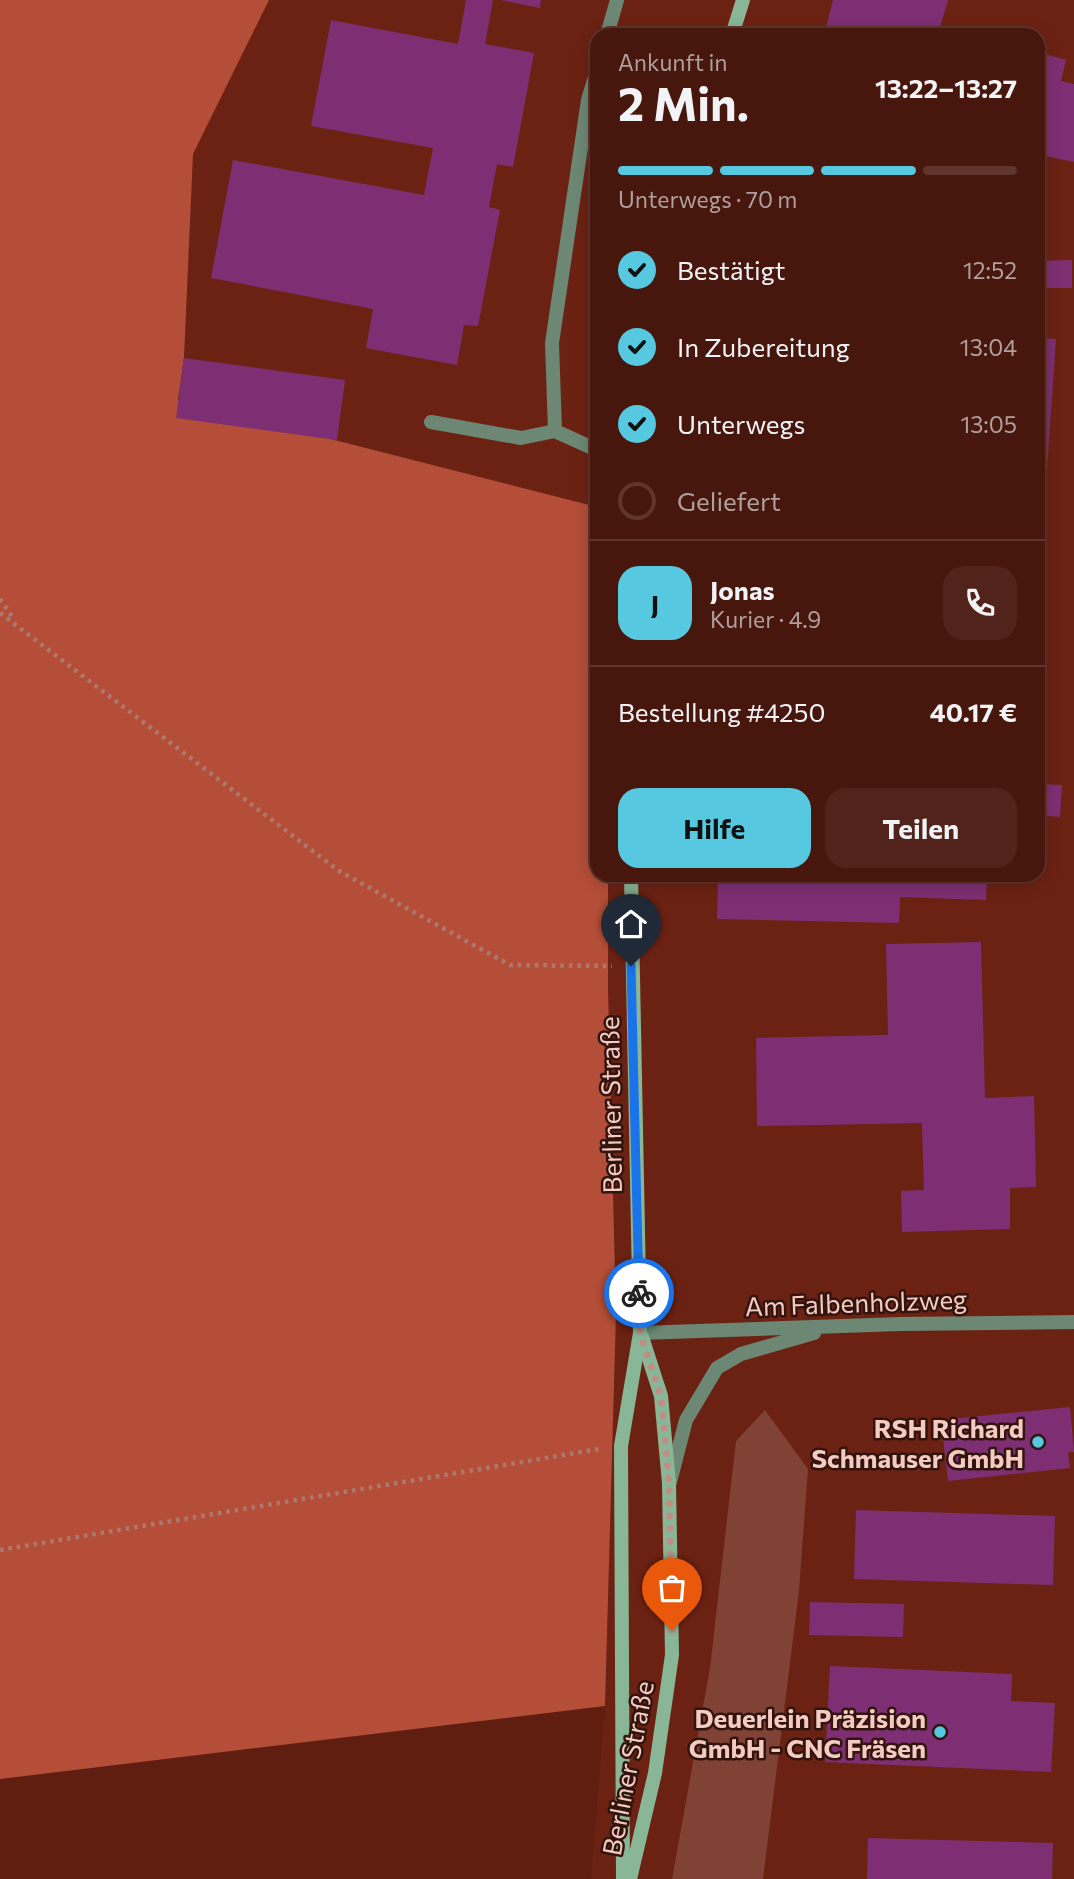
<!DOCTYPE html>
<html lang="de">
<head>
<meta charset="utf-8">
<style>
  body { margin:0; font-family:Commissioner,sans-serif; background:#51231a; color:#f1f3f6; height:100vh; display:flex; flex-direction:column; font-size:26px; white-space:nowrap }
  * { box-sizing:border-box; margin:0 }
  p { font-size:23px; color:#b09f9d }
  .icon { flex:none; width:38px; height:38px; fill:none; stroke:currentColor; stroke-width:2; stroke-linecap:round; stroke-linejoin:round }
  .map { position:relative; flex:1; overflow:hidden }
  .side { position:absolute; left:590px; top:28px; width:455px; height:854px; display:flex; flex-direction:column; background:#47160c; border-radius:21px; box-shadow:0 4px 18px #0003,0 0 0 2px #5f352d }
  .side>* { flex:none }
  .pin { position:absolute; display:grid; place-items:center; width:60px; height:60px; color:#fff; margin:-72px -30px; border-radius:50% 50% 50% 0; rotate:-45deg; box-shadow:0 0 7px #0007 }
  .pin .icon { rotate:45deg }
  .courier { position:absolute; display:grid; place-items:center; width:70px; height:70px; margin:-35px; border:5px solid #1a73e8; border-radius:50%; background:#fff; color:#222; box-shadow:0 2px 9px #0007 }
  .overview em { font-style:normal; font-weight:700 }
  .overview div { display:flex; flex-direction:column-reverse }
  .overview { display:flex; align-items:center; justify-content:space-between; height:119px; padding:0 28px }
  h1 { font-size:46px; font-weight:700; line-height:52px }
  .bar { display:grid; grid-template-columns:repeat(4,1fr); gap:10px 7px; align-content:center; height:84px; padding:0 28px }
  .bar i { height:9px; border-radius:5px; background:#5f352d }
  .bar .on { background:#56c9e1 }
  .bar p { grid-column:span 4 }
  .line { display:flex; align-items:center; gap:18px; padding:0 28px; border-top:2px solid #5f352d }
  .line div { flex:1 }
  .round { display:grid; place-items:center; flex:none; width:74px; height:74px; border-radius:21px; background:#51231a }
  ol { padding:0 28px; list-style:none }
  li { display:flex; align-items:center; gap:21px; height:77px }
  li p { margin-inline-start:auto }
  li .icon { padding:7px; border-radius:50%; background:#56c9e1; color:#111; stroke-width:4 }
  li:last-child { color:#b09f9d }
  li i { width:38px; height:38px; border:4px solid #5f352d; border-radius:50% }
  .cta { display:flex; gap:14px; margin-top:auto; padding:14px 28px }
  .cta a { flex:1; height:80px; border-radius:21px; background:#56c9e1; color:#111; font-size:28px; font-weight:700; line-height:80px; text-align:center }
  .cta a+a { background:#51231a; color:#f1f3f6 }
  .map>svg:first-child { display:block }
  .built { fill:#6c2212 }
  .green { fill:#7f4234 }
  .forest { fill:#b54e38 }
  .building { fill:#7e2f73 }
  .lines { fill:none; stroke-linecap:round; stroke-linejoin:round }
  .path { stroke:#ae796d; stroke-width:4.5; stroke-dasharray:3.5 5; stroke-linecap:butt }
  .service { stroke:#6c8874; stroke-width:14 }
  .tertiary { stroke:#6c8874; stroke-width:14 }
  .secondary { stroke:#88b696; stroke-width:14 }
  .done { stroke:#c08e83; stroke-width:7; stroke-dasharray:0 12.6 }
  .route { stroke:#1a73e8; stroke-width:9 }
  .poi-dot { fill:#56c9e1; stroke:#32140e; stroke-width:2.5 }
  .labels { text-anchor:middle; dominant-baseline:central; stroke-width:5; stroke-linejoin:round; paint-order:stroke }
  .street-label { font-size:26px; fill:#f5cbc1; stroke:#32140e }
  .poi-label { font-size:26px; font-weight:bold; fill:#f5cbc1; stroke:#32140e; text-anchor:end }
</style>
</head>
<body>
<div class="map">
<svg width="1074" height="1879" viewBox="0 0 1074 1879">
  <rect width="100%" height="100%" fill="#5f1e10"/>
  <!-- built -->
  <path class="built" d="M269,0H1074V1879H591L605,1706L616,1314L608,987V875H1038V35H597V509L176,418L184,358L193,154Z"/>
  <!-- green -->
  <path class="green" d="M765,1410L808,1469L799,1591L763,1879H672L710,1668L736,1441Z"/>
  <!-- forest -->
  <path class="forest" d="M0,0H269L193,154L184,358L178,400L597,507V875H608V987L616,1314L605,1706L0,1779Z"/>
  <!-- building -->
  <g class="building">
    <path d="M466,0H493L485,44L534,53L513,167L497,164L489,207L500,210L478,326L464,325L457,365L366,348L373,309L211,278L233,160L424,195L433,148L311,126L331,20L458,44Z"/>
    <path d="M501,0H541L540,8Z"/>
    <path d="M833,0H948L940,27L968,35H824Z"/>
    <path d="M1038,52L1066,60L1061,81L1074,84V162L1041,155L1038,165Z"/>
    <path d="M1072,260V288H1038V261Z"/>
    <path d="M1038,338L1056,339L1047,470L1038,469Z"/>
    <path d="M184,358L345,380L337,440L176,418Z"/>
    <path d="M1038,784L1062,785L1060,817L1038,815Z"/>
    <path d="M718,875H987L986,900L900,897L899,923L717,919Z"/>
    <path d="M981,942L985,1098L1034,1096L1036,1187L1010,1188V1229L902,1232L901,1191L924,1190L922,1123L757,1126L756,1038L888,1035L886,944Z"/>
    <path d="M1070,1407L1074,1452H1068L1070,1468L948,1481L941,1420Z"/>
    <path d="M856,1510L1055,1516L1053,1585L854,1579Z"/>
    <path d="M810,1602L904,1604L903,1637L809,1635Z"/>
    <path d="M830,1666L1012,1674L1011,1701L1055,1703L1051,1772L825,1762Z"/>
    <path d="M868,1838L1053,1843L1052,1879H867Z"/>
  </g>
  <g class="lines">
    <!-- path -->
    <g class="path">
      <path d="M0,599L13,618"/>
      <path d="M0,613L339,871L510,965L612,966"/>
      <path d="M0,1550L599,1449"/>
    </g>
    <!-- service -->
    <g class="service">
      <path d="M607,35L617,0"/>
      <path d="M597,70L588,100L552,343L555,431L597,450"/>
      <path d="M431,422L521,438L555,431"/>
    </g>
    <!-- tertiary -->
    <g class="tertiary">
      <path d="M640,1333L900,1324L1074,1322"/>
      <path d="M670,1482L686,1420L717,1368L741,1354L814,1333"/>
    </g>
    <!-- secondary -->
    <g class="secondary">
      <path d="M732,35L743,0"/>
      <path d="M623,1879L621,1446L640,1333L631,875"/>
      <path d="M630,1879L655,1773L672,1655L669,1483L661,1396L642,1337"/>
    </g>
  </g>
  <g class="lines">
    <!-- done -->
    <path class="done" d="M639,1293L640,1333L661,1396L669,1483L672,1630"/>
    <!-- route -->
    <path class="route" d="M631,966L639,1293"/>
  </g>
  <!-- markers -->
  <g class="poi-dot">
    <circle cx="1038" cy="1442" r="7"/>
    <circle cx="940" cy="1732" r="7"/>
  </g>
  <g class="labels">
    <!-- street labels -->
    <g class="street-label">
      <text transform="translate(610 1105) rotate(-91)">Berliner Straße</text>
      <text transform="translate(856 1302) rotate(-2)">Am Falbenholzweg</text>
      <text transform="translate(627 1768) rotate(-79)">Berliner Straße</text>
    </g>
    <!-- poi labels -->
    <g class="poi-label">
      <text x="1024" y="1427">RSH Richard<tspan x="1024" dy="30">Schmauser GmbH</tspan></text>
      <text x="926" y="1717">Deuerlein Präzision<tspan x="926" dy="30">GmbH - CNC Fräsen</tspan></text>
    </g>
  </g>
</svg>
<div class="pin" style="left:672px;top:1630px;background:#ea580c"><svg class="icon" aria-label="bag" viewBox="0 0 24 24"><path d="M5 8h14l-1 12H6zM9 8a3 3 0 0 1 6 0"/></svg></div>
<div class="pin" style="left:631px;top:966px;background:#1f2937"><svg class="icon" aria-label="home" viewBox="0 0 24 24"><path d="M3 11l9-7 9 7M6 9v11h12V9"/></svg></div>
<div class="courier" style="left:639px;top:1293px"><svg class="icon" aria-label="bike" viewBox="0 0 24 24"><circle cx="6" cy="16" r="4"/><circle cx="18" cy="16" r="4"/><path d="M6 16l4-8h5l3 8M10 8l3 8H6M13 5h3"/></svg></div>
<section class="side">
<div class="overview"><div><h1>2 Min.</h1><p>Ankunft in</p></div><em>13:22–13:27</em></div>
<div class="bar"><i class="on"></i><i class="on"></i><i class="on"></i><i></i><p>Unterwegs · 70 m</p></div>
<ol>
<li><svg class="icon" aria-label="check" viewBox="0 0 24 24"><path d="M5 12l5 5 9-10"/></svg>Bestätigt<p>12:52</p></li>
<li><svg class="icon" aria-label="check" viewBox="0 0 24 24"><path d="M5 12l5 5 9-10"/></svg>In Zubereitung<p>13:04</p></li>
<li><svg class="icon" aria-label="check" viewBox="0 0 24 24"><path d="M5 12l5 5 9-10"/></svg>Unterwegs<p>13:05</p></li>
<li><i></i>Geliefert</li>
</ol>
<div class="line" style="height:126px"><b class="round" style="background:#56c9e1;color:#111">J</b><div><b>Jonas</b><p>Kurier · 4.9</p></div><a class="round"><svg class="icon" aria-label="phone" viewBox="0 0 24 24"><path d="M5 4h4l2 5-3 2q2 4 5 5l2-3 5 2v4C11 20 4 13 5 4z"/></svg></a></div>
<div class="line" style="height:91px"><div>Bestellung #4250</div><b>40.17 €</b></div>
<div class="cta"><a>Hilfe</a><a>Teilen</a></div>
</section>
</div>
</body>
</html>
